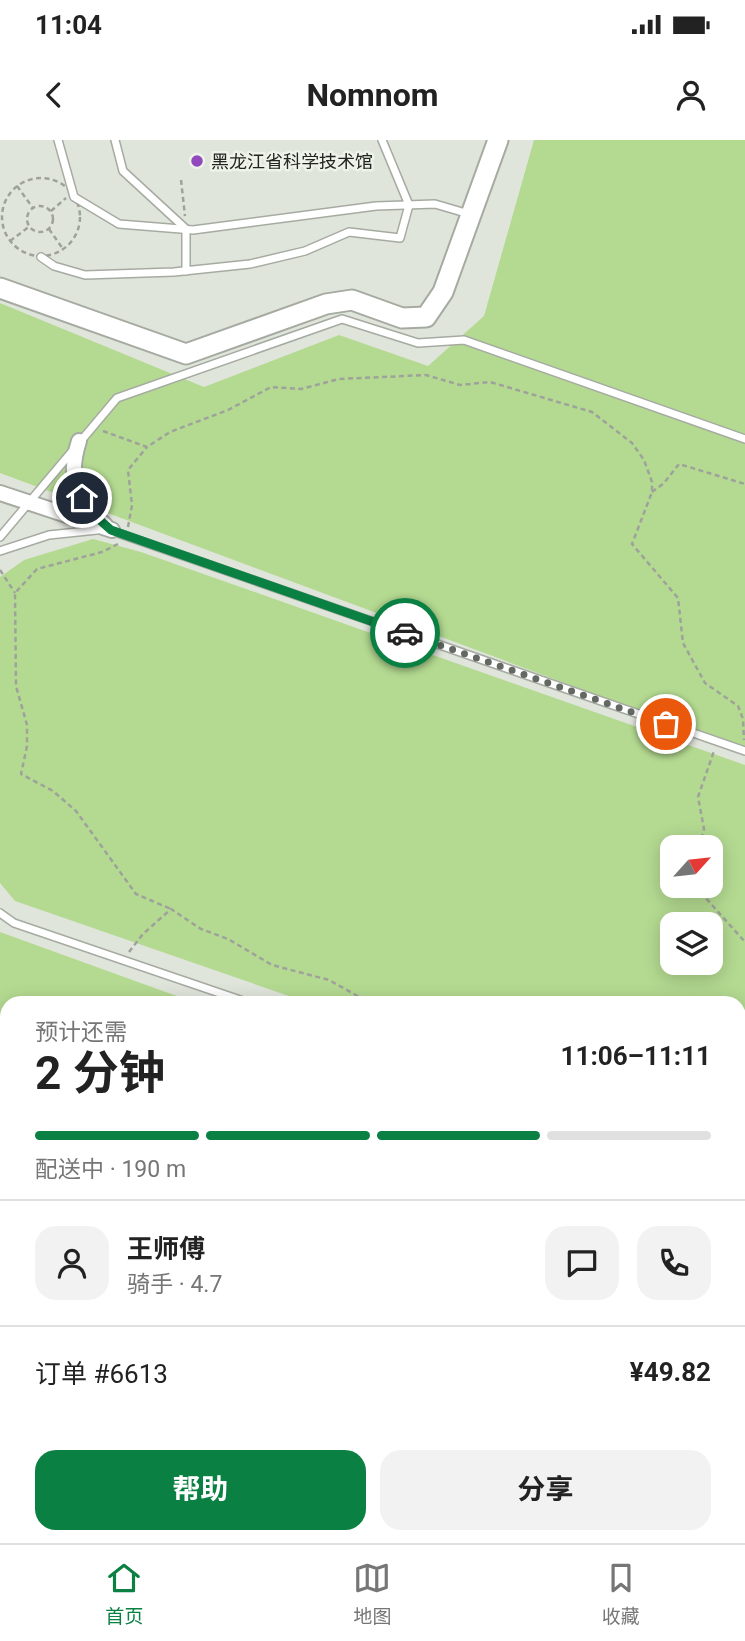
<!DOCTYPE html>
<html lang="zh">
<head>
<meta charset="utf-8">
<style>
  body { margin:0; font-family:Roboto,"Noto Sans SC",sans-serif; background:#f2f2f2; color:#222; height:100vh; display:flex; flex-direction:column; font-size:26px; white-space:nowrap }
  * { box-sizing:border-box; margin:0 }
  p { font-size:23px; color:#767676 }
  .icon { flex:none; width:38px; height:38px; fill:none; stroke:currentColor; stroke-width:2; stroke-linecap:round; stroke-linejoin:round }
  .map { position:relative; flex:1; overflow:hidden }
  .sheet { position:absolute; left:0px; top:856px; width:746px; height:548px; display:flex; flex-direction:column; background:#fff; border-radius:21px 21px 0 0; box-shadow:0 4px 18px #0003 }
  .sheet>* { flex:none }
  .needle { width:46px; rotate:63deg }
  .buttons { position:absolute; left:660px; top:695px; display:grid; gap:14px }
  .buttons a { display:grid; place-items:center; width:63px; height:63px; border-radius:14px; background:#fff; box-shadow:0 4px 18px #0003; font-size:35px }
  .pin { position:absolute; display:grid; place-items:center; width:60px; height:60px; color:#fff; margin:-30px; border:4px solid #fff; border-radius:50%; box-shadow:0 2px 7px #0007 }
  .courier { position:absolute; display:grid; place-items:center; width:70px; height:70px; margin:-35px; border:5px solid #0b8043; border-radius:50%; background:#fff; color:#222; box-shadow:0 2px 9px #0007 }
  .overview em { font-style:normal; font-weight:700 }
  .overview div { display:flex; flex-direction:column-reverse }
  .overview { display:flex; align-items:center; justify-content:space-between; height:119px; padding:0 35px }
  h1 { font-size:46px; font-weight:700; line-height:52px }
  .bar { display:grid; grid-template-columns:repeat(4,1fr); gap:10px 7px; align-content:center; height:84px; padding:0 35px }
  .bar i { height:9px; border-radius:5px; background:#e0e0e0 }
  .bar .current { background:#0b8043 }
  .bar p { grid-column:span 4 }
  .line { display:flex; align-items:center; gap:18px; padding:0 35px; border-top:2px solid #e0e0e0 }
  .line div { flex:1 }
  .round { display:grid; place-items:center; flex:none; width:74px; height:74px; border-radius:21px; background:#f2f2f2 }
  .action { display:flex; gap:14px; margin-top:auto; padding:14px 35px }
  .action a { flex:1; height:80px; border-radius:21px; background:#0b8043; color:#fff; font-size:28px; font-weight:700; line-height:80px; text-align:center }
  .action a+a { background:#f2f2f2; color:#222 }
  .status { display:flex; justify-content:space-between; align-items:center; height:49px; padding:0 35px; background:#fff; direction:ltr }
  .status svg { height:19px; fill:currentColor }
  header { display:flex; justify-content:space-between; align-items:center; height:91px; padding:0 35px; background:#fff; font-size:32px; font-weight:700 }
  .tab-bar { display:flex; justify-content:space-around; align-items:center; height:98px; border-top:2px solid #e0e0e0; background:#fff; font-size:19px; color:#767676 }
  .tab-bar a { display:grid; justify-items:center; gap:4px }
  .tab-bar .current { color:#0b8043 }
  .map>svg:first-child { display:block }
  .green { fill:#b4da91; fill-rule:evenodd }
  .water { fill:#80a953 }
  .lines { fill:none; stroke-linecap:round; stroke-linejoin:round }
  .lane-casing { stroke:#a6aba2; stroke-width:10 }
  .street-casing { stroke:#a6aba2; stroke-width:18 }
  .secondary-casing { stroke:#a6aba2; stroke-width:23 }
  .path { stroke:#9ea29b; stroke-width:2.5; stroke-dasharray:5 3.5; stroke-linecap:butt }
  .lane { stroke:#fff; stroke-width:7 }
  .street { stroke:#fff; stroke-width:14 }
  .secondary { stroke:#fff; stroke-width:19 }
  .done { stroke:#646862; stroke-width:7; stroke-dasharray:0 12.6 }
  .route { stroke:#0b8043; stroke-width:9 }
  .poi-dot { fill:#9149bd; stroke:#edf3e9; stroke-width:2.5 }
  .labels { text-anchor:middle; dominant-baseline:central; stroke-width:5; stroke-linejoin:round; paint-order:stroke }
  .poi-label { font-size:18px; fill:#222421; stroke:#edf3e9; text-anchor:start }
</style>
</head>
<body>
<div class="status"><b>11:04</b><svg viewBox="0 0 49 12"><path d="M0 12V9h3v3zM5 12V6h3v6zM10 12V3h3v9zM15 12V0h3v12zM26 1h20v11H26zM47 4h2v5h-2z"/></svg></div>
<header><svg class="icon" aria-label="back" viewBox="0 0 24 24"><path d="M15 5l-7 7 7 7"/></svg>Nomnom<svg class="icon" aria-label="person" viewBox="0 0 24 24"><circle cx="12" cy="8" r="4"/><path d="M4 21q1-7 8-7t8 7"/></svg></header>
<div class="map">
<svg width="745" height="1403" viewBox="0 0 745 1403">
  <rect width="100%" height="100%" fill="#e0e5dc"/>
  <!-- green -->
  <g class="green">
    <path d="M534,0H745V610L0,333V163L204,247L339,195L428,226L484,176Z"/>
    <path d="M93,399L141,412L745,625V1004L738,1003V863H309L15,761L0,743V437L24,420ZM672,707H710V746H672ZM672,784H710V822H672Z"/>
    <path d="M0,792L196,863H7V1076L0,1074Z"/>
    <path d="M739,1042L745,1043V1350L738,1347Z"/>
    <path d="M0,1148L7,1151V1242L0,1239Z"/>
    <path d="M698,1396L716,1403H260L244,1397Z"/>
  </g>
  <!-- water -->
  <path class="water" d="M0,1312L7,1314V1396H244L260,1403H0Z"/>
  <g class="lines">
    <!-- lane casing -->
    <g class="lane-casing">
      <g id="lane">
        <path d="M58,0L74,57L119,84L193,90L376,66L435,64L469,74"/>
        <path d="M115,0L123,31L186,89V131"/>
        <path d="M41,117L54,126L85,135L174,132L250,124L305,111L349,92L400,98L409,65L382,0"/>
        <path d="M109,390L745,611"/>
        <path d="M0,397L117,258L342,179L418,203L464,200L745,299"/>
        <path d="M0,411L49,395L97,390"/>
        <path d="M0,773L14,783L249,863"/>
        <path d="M738,1027H745"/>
      </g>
    </g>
    <!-- street casing -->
    <g class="street-casing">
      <g id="street">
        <path d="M79,301C67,338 76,360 105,385"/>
        <path d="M0,353L112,390"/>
        <path d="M0,1109L7,1112"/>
        <path d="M738,1384L745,1387"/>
      </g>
    </g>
    <!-- secondary casing -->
    <g class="secondary-casing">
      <path id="secondary" d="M0,148L186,214L326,164L352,160L402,178L426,177L443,152L498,0"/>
    </g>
    <!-- path -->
    <g class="path">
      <circle cx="41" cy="77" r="39"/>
      <path d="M181,40L185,76"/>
      <path d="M17,46L33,68"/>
      <circle cx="40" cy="79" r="13"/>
      <path d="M51,71L66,58"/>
      <path d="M49,89L63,109"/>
      <path d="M10,101L30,86"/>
      <path d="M103,291L147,307L170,292L228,270L271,247L301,249L339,239L426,235L460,245L490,242L592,272L632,303L644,320L652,342V352L632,404L678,458L683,503L705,543L738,566L743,579L744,600"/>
      <path d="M652,352L664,343L679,324L745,344"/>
      <path d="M128,387L132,365L128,330L147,307"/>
      <path d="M118,404L102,412L37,429L15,453L16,546L27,585V606L21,634L53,651L76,671L136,754L171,769"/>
      <path d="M0,430L15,453"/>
      <path d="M699,707L704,689L698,657L714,611"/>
      <path d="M695,746L745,802"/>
      <path d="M129,812L143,794L171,769L201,789L228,799L272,825L329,840L370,863"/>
      <path d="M738,911L745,913"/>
      <path d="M0,1367L7,1370"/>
    </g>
    <!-- lane -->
    <use href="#lane" class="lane"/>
    <!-- street -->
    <use href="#street" class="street"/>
    <!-- secondary -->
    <use href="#secondary" class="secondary"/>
  </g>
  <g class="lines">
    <!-- done -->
    <path class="done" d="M405,493L666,584"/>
    <!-- route -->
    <path class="route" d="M82,358L93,374L111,390L405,493"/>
  </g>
  <!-- markers -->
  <circle class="poi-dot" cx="197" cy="21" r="7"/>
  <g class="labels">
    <!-- poi labels -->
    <g class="poi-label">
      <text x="211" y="21">黑龙江省科学技术馆</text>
    </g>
  </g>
</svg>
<div class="buttons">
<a><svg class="needle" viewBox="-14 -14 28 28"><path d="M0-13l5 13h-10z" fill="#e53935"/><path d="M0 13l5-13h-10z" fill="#767676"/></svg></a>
<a><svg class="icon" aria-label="layers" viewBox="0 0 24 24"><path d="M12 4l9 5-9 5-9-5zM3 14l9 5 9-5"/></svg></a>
</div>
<div class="pin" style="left:666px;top:584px;background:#ea580c"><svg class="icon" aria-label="bag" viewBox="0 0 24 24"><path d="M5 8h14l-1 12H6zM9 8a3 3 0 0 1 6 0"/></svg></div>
<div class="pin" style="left:82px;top:358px;background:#1f2937"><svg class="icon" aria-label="home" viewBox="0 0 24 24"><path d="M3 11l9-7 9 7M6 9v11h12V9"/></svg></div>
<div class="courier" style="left:405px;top:493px"><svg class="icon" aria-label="car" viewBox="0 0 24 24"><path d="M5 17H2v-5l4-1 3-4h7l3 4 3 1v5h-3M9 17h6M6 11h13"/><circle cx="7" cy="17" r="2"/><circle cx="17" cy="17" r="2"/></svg></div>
<section class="sheet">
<div class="overview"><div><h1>2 分钟</h1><p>预计还需</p></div><em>11:06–11:11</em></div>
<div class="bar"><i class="current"></i><i class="current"></i><i class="current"></i><i></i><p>配送中 · 190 m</p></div>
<div class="line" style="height:126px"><a class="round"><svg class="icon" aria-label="person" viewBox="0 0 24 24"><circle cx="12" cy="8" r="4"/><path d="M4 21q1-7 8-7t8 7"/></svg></a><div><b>王师傅</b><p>骑手 · 4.7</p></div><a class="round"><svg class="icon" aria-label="chat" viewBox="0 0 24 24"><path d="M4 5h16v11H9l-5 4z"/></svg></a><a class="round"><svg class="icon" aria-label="phone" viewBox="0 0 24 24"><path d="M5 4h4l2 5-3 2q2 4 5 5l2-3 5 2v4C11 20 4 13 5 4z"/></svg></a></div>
<div class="line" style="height:91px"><div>订单 #6613</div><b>¥49.82</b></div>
<div class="action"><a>帮助</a><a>分享</a></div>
</section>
</div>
<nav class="tab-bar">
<a class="current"><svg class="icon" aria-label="home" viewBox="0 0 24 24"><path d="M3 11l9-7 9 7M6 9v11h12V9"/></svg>首页</a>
<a><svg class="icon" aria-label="map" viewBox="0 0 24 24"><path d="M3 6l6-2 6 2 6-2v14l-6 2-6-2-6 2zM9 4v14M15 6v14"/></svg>地图</a>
<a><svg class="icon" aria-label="saved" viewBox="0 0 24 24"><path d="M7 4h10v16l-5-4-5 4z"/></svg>收藏</a>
</nav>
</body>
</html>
